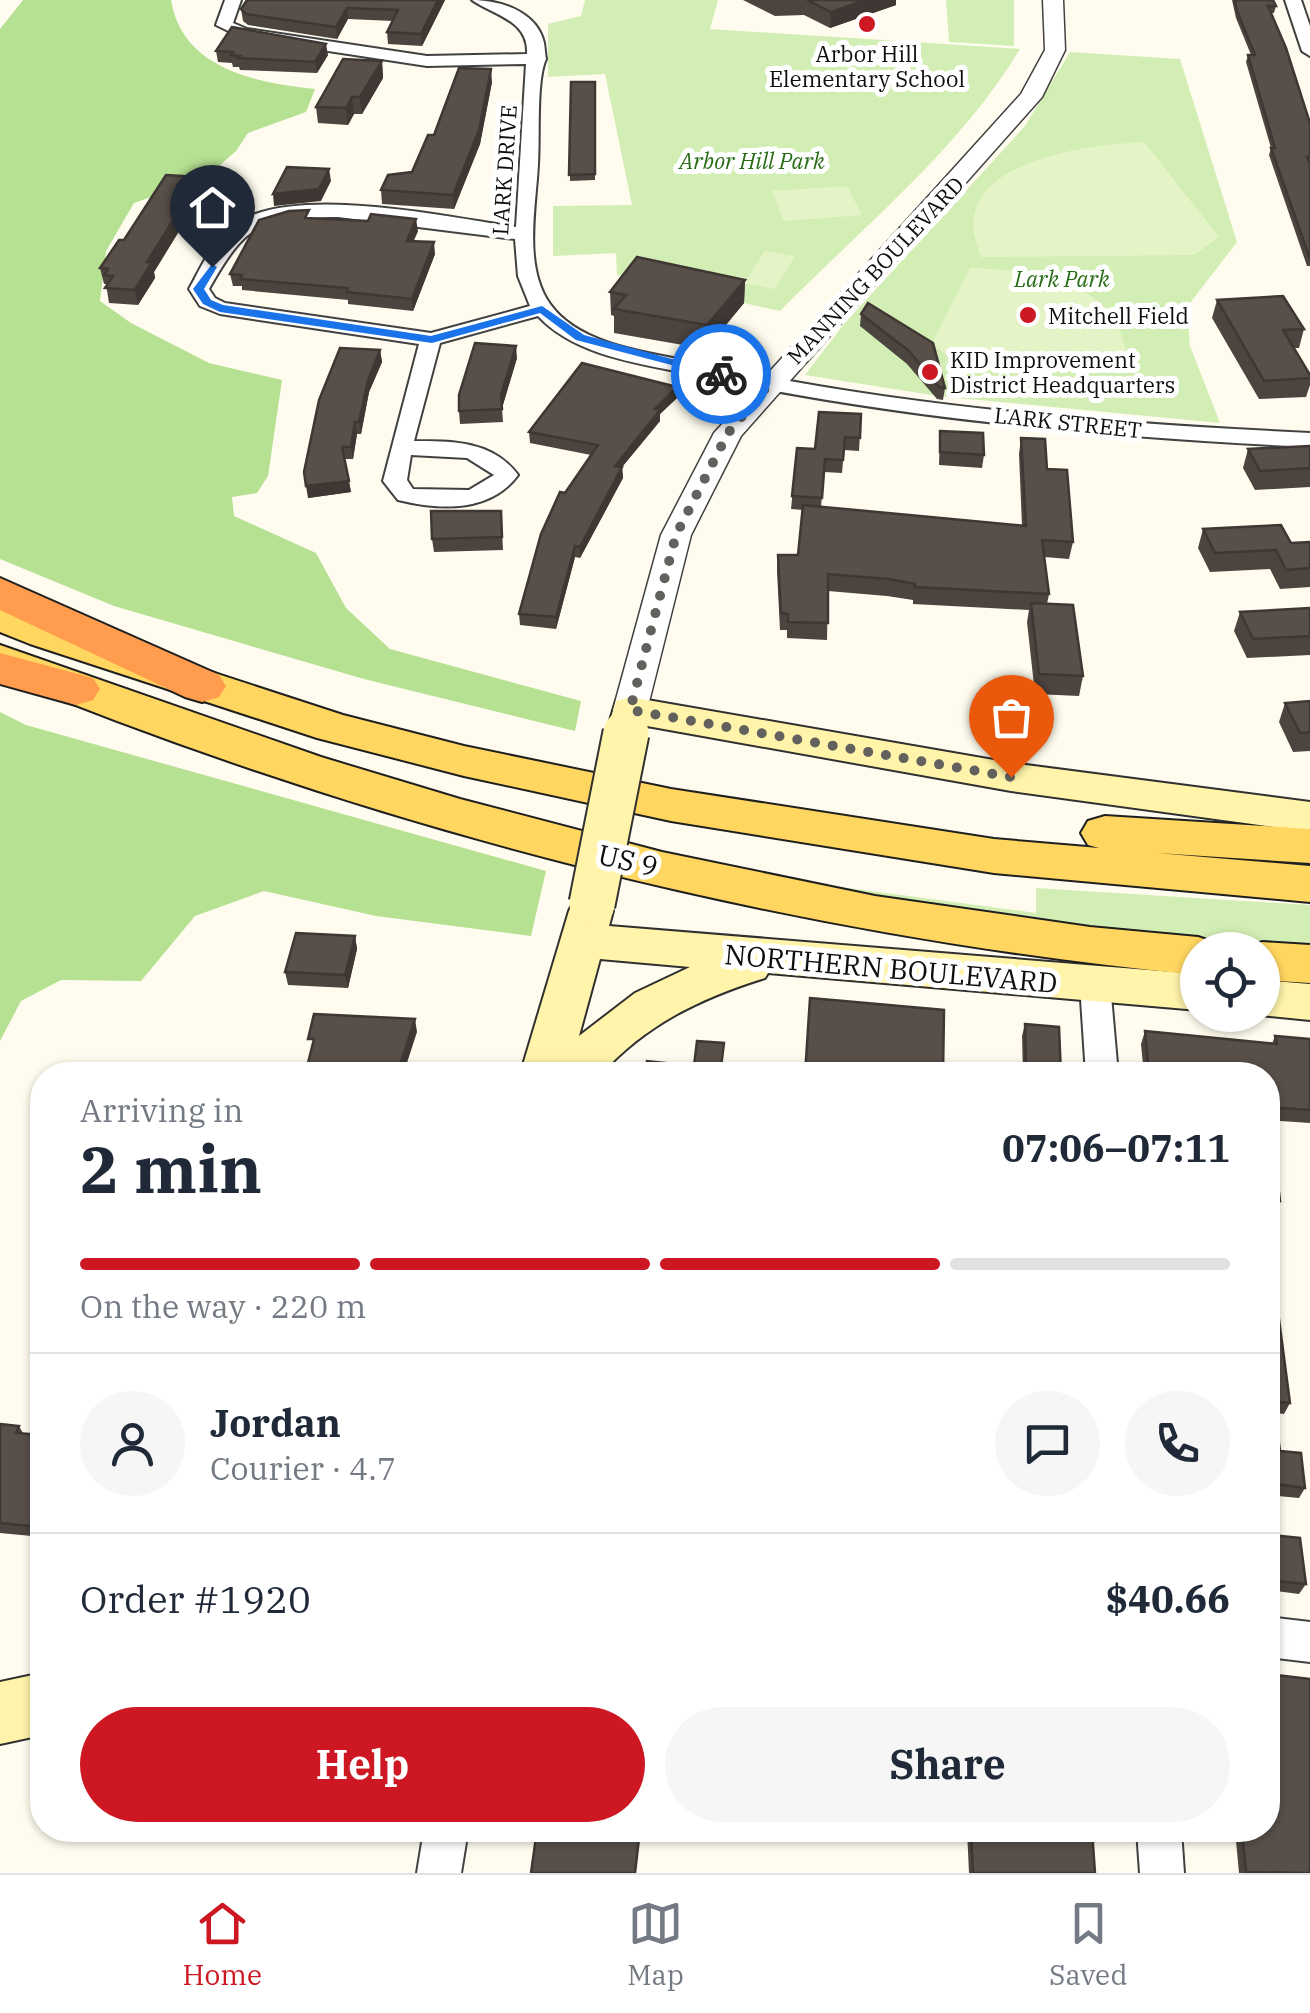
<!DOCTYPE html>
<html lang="en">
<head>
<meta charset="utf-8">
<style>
  body { margin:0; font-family:"IBM Plex Serif",serif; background:#f6f6f7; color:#1f2937; height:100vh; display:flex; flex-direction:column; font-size:38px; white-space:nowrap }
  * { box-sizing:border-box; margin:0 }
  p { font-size:32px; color:#747a83 }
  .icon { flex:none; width:55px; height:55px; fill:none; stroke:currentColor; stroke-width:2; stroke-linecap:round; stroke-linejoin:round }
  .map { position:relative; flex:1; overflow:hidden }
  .sheet { position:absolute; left:30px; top:1062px; width:1250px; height:780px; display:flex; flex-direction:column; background:#fff; border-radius:40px; box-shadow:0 2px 8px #0004 }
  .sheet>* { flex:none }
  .fabs { position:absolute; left:1180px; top:932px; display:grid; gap:20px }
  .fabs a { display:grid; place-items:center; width:100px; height:100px; border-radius:50%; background:#fff; box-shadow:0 2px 8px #0004; font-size:50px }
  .pin { position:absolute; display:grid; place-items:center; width:85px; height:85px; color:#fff; margin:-102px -42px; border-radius:50% 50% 50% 0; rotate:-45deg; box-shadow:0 0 10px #0007 }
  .pin .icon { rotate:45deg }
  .courier { position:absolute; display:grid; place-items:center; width:100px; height:100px; margin:-50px; border:8px solid #1a73e8; border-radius:50%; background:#fff; color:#222; box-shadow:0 2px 12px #0007 }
  .head em { font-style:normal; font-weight:800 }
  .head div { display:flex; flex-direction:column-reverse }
  .head { display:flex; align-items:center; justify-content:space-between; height:170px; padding:0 50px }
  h1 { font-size:65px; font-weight:800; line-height:75px }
  .bar { display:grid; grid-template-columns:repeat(4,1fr); gap:15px 10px; align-content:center; height:120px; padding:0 50px }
  .bar i { height:12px; border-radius:8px; background:#e0e1e3 }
  .bar .current { background:#cd1723 }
  .bar p { grid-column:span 4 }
  .line { display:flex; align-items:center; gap:25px; padding:0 50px; border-top:2px solid #e0e1e3 }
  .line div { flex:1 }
  .round { display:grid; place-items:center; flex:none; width:105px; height:105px; border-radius:52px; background:#f6f6f7 }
  .button { display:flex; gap:20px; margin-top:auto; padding:20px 50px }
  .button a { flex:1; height:115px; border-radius:60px; background:#cd1723; color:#fff; font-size:40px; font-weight:800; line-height:115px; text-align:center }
  .button a+a { background:#f6f6f7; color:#1f2937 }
  .dock { display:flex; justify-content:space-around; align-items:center; height:140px; border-top:2px solid #e0e1e3; background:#fff; font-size:28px; color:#747a83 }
  .dock a { display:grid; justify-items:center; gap:5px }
  .dock .current { color:#cd1723 }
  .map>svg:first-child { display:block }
  .green { fill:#d3eeb4 }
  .forest { fill:#b6e092 }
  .pitch { fill:#e5f4c7 }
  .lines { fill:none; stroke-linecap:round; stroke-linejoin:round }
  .minor-casing { stroke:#414141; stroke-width:4 }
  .tertiary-casing { stroke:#414141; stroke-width:3 }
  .secondary-casing { stroke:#303030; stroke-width:4 }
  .primary-casing { stroke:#1f1f1f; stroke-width:4 }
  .motorway-casing { stroke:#1f1f1f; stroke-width:4 }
  .minor { fill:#fff; fill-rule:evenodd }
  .tertiary { fill:#fff; fill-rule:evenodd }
  .secondary { fill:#fff4aa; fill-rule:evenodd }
  .primary { fill:#ffd65f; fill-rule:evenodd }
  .motorway { fill:#ff9c4d; fill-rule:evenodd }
  .secondary-bridge-casing { stroke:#303030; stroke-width:49; stroke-linecap:butt }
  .secondary-bridge { stroke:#fff4aa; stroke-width:45 }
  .wall { fill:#4c443f }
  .shaded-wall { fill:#3e3733 }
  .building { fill:#584f49; stroke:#3e3733; stroke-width:2.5 }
  .route { fill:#1a73e8 }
  .done { stroke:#62615d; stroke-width:10; stroke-dasharray:0 18 }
  .poi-dot { fill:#cd1723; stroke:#fff; stroke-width:4 }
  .labels { text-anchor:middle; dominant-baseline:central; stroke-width:10; stroke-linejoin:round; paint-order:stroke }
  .far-poi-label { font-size:22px; fill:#0e0e0e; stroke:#fff; text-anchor:start }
  .far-park-label { font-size:22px; font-style:italic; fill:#2a6d17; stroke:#fff }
  .far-street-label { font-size:22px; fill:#0e0e0e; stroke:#fff }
  .street-label { font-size:28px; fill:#0e0e0e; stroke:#fff }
</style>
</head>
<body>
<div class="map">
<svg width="1310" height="1873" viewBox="0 0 1310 1873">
  <rect width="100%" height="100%" fill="#fffcef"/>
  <!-- green -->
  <g class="green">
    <path d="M585,0H718L710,29L1020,49C962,147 860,230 780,311L617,275L616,253L553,256V206L632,205L605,74L548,77V24L581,16Z"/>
    <path d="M946,0H1014V46L949,42Z"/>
    <path d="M1070,52L1180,59L1237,242L1187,307L1190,346L1220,423L938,396L805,375L844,324L1025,126Z"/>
    <path d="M773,878L1036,913V888L1310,905V949L1072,931Z"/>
  </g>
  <!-- forest -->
  <g class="forest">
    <path d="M23,0H171C182,69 257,83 315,89L306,112L248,133L236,151L205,178L134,203L106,251L100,301L131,323L209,363L282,380L268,476L257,493L232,497L234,516L316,553L346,608L390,649L581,701L575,731L364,679L114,606L0,559V29Z"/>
    <path d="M0,712L26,725L546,871L531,936L376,916L264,891L195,916L141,981L61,980L21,1001L0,1041Z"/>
  </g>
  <!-- pitch -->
  <g class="pitch">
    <path d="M1144,142L1219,237L1194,255L981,257C979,248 973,235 973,226C974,156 1095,145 1144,142Z"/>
    <path d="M847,186L862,215L784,221L772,191Z"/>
    <path d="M765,251L795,256L775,289L744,283Z"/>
    <path d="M970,268C1021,270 1101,276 1121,334C1125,347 1130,360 1127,373L945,354L933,344L935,337Z"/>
  </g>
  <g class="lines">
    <!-- minor casing -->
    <g class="minor-casing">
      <g id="minor">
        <path d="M225,0H241L233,23L247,29L427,56L527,54C529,20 493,15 472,0C499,0 537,11 544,43C545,49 545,54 546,59C536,80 540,137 538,164C536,207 523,266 550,304C582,349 660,354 710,365C907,408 1108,423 1310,433V447C1104,437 901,419 699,376C646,364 577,358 538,316L440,343L414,441C453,441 493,441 518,475C490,513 439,510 398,500L383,481L419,344L220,314L200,306L189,289C201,268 212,240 233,225C293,183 445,217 516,227L526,64L427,66L243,38L216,25ZM338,217L515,239L518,276L530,306L431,333L225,303L215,298L209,289C247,221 261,218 338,217ZM411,455L467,458L494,475L469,490L413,489L407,480Z"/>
        <path d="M1285,0H1301L1310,26V56L1302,51Z"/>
        <path d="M1095,972L1106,976L1110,984L1118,1075H1086L1080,984L1084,976Z"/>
        <path d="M1268,1617L1310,1622V1662L1268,1657Z"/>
        <path d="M424,1830H468L461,1873H417Z"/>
        <path d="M1137,1830H1181L1184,1873H1140Z"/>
      </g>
    </g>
    <!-- tertiary casing -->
    <g class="tertiary-casing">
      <path id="tertiary" d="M1043,0H1063L1065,50L1042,97L741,436L691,535L647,710L642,718L630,721L618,718L613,710L661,535L714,433L1021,94L1045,50Z"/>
    </g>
    <!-- secondary casing -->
    <g class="secondary-casing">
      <g id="secondary">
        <path d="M630,697L1011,763L1310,802V832L1011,791L647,726L640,743L626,747L612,743L606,733L616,701Z"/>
        <path d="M591,895L607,899L613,911L609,926L1198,974V1010L768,973L765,978C701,998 646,1024 600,1075H520L569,911L575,899ZM600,959L690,967L635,993L579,1036Z"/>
        <path d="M1262,980L1310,984V1020L1260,1015Z"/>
        <path d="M42,1673V1735L0,1744V1682Z"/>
      </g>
    </g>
    <!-- primary casing -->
    <g class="primary-casing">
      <g id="primary">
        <path d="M0,603L343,715L464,746L671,789L994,839L1099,848L1088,845L1081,833L1088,821L1105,816L1310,829V863L1157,853L1310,866V902L994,873L671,821L464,776L317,738L30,644L0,632Z"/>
        <path d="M0,645L321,757L460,799L662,852L875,896L1090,927L1198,937L1216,943L1220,950H1198V975C787,935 382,831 0,675Z"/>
        <path d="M1262,942L1310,945V983L1262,980V950H1243Z"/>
      </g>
    </g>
    <!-- motorway casing -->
    <g class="motorway-casing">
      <g id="motorway">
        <path d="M0,578L219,675L226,686L219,697L202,702L185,697L0,610Z"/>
        <path d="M0,653L93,678L100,689L93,700L76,705L0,684Z"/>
      </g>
    </g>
    <!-- minor -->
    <use href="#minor" class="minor"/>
    <!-- tertiary -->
    <use href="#tertiary" class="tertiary"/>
    <!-- secondary -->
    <use href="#secondary" class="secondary"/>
    <!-- primary -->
    <use href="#primary" class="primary"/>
    <!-- motorway -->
    <use href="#motorway" class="motorway"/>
    <!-- secondary-bridge casing -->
    <g class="secondary-bridge-casing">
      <path id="secondary-bridge" d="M592,904L626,733"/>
    </g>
    <!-- secondary-bridge -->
    <use href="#secondary-bridge" class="secondary-bridge"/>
  </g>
  <!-- wall -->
  <g class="wall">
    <path d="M247,0H445L422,46L388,44L387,32L393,21L348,19L337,39L248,25L243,21L241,9Z"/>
    <path d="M743,0H896V5L830,28L804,15L775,16Z"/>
    <path d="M1232,0H1273L1276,6L1274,13H1271L1310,123V266H1307L1269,155L1271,148L1246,62L1248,55H1251L1236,18Z"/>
    <path d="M216,51L328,55L317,73L240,70L239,67H233L232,63L218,62Z"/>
    <path d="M382,61L383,78L362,114H354L348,125L318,123L316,107Z"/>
    <path d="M492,82L480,144L454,209L382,204L381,190L412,172L434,135Z"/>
    <path d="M571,82H595V180L570,181Z"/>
    <path d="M203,192L154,272L155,278L138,305L109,303L106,284H104L100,268L124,240Z"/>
    <path d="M310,218L418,231L413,241L435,254L413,311L348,304V300L242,290V286H233L230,274Z"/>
    <path d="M745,280L744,303L706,349L614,333V316L611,315L610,292Z"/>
    <path d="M1217,300L1304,329L1299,348H1293L1310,375V385L1306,397L1259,399L1212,318Z"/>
    <path d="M868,303L945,388L943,400L937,399L907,364L860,326L861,314Z"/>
    <path d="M380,350L382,362L369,392L361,434H357L353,459H344L351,492L308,498Z"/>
    <path d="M517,358L502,408L503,422L460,424L459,411Z"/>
    <path d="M677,398L660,414V421L622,467L623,478L580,558L575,557L556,629L520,625L519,614L565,493L591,455L530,443L529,432Z"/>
    <path d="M861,414L859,451L844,450L842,473L824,472L821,507L1022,526L1019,454L1021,438L1047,469L1073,542L1069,559L1044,557L1049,594L1047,604L1083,676L1079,696L1035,694L1027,622L1029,610L913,604V600L887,596L828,591L827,640L787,638V630H780L777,571L778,555H798L803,510L791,509L797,448L815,449Z"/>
    <path d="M940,431L984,455L982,468L939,465Z"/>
    <path d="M1310,446V487L1255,490L1243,468L1248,449Z"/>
    <path d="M501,511L503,550L434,552L432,539Z"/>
    <path d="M1203,529L1291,543L1310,542V587L1280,589L1270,569L1210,572L1198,548Z"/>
    <path d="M1310,608V655L1247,658L1234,631L1240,612Z"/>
    <path d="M1310,701V751L1293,752L1279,722L1285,703Z"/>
    <path d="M355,936L357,949L348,988L288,985L285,972Z"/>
    <path d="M1025,1024L1061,1075H1023L1022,1036Z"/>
    <path d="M1145,1031L1272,1044L1275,1036L1310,1039V1123L1268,1120V1075H1144L1141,1044Z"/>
    <path d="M1268,1176L1280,1201L1275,1213L1268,1212Z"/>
    <path d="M1268,1236L1290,1403L1284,1414L1275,1413L1280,1451L1305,1488L1299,1498L1268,1495Z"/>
    <path d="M0,1424L19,1426L23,1433L42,1435V1537L0,1533Z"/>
    <path d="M1268,1505L1271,1535L1306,1584L1299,1594L1268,1590Z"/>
    <path d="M967,1830H1092L1095,1873H969Z"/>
    <path d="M1235,1830H1268L1310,1873H1239Z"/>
  </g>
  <!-- shaded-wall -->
  <g class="shaded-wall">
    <path d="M438,0H445L422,46L421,34Z"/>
    <path d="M866,0H896V5L830,28L831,12Z"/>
    <path d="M347,8L348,19L337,39L336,27Z"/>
    <path d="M326,44L328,55L317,73L315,62Z"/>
    <path d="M382,61L383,78L362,114L360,97Z"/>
    <path d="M491,69L492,82L480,144L454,209L453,195Z"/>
    <path d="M352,97L354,114L348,125L346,108Z"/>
    <path d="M329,169L331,181L321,201L274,206L273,194Z"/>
    <path d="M200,177L203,192L154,272L155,278L138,305L135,290L147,262Z"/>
    <path d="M416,219L418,231L409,252L407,241Z"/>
    <path d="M434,242L435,254L413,311L412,299Z"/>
    <path d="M745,280L744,303L706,349L707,325Z"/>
    <path d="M516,346L517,358L502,408L501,395Z"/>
    <path d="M380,350L382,362L369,392L361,434L359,422L368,380Z"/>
    <path d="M677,387V398L660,414V421L622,467L623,478L580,558V547L615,466L655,409Z"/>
    <path d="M355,422L357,434L353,459L351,447Z"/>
    <path d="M349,481L351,492L308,498L306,486Z"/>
    <path d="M575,546V557L556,629V617Z"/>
    <path d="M355,936L357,949L348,988L345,975Z"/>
    <path d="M415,1019L417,1032L403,1075H397Z"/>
  </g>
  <!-- building -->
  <g class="building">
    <path d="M247,0H438L421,34L387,32L398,10L347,8L336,27L246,14L241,9Z"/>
    <path d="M807,0H866L831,12Z"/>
    <path d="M1235,0H1273L1276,6H1268L1286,48L1310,123V157H1307L1310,163V259L1271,148H1275L1248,55H1255L1237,11Z"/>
    <path d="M232,27L326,44L315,62L238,58L240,56L231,55L233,52L216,51Z"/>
    <path d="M343,59L382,61L360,97H352L346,108L316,107Z"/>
    <path d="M459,68L491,69L479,130L453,195L381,190L388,175L412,172L428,135H434Z"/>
    <path d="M571,82H595V174L569,175Z"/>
    <path d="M287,167L329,169L319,189L273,194Z"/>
    <path d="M166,175L200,177L147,262H152L135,290L105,288L113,276L104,275L108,269L100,268L119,240H124Z"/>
    <path d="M309,210L305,218L368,221L371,214L416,219L407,241L434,242L412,299L347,292L348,288L240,279L242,275L230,274L259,220L289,211Z"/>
    <path d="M637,257L745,280L707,325L614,309L626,295L610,292Z"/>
    <path d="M1283,296L1304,329L1283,330L1310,375V378L1264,381L1217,300Z"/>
    <path d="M868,303L933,343L945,388L939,387L909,351L861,314Z"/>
    <path d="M475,343L516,346L501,395L502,409L459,411V395Z"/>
    <path d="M340,348L380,350L368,380L359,422H355L351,447H342L349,481L306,486L304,472L319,400Z"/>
    <path d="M582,363L677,387L655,409L660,410L615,466L622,467L580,547L575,546L556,617L519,614L541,534L560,492L565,493L598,445L529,432Z"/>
    <path d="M819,412L861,414L860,438L845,437L843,460L825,459L822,498L792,496L797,448L815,449Z"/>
    <path d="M940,431L983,433L984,455L940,452Z"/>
    <path d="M1021,438L1045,439L1047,469L1067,470L1073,542L1042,540L1049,594L915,587V584L889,579L828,574V623L788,622V614L781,613L778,555H798L803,505L1026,526Z"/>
    <path d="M1310,446V468L1260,471L1248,449Z"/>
    <path d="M431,511H501L502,537L432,539Z"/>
    <path d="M1281,525L1291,543L1310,542V568L1286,570L1276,550L1215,553L1203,529Z"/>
    <path d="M1031,603L1073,605L1083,676L1039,674Z"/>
    <path d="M1310,608V636L1253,639L1240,612Z"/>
    <path d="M1310,701V732L1300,733L1285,703Z"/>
    <path d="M296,933L355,936L345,975L285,972Z"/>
    <path d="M810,998L944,1010L943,1075H805Z"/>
    <path d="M314,1014L415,1019L397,1075H305L314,1039H308Z"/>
    <path d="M1025,1024L1059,1027L1061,1075H1026Z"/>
    <path d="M1145,1031L1277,1044L1275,1036L1310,1039V1110L1268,1107V1075H1149Z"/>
    <path d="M697,1041L724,1043L720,1075H645L647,1061L694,1066Z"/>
    <path d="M1268,1176H1277L1280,1201L1268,1199Z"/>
    <path d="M1268,1236L1290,1403L1273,1401L1280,1451L1301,1453L1305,1488L1268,1483Z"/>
    <path d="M0,1424L19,1426L16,1433L42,1435V1527L0,1523Z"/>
    <path d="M1268,1505L1271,1535L1300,1538L1306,1584L1268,1580Z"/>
    <path d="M1268,1674L1310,1679V1873L1246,1872L1242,1830H1268Z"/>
    <path d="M537,1830H640L635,1873H531Z"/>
    <path d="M971,1830H1092L1095,1873H973Z"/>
  </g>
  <!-- route -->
  <path class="route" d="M212,264L217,267L204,289L211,300L223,305L431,336L542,306L584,335L727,374L721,378L576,340L540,313L432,343L220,312L203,304L193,289Z"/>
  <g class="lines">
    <!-- done -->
    <path class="done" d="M721,374L768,385L728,433L676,535L630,710L1011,777"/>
  </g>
  <!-- markers -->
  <g class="poi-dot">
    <circle cx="867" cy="24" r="10"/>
    <circle cx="1028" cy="315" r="10"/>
    <circle cx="930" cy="372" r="10"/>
  </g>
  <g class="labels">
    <!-- far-poi labels -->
    <g class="far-poi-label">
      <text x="867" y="53" text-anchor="middle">Arbor Hill<tspan x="867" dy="25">Elementary School</tspan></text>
      <text x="1048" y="315">Mitchell Field</text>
      <text x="950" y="359">KID Improvement<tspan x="950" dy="25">District Headquarters</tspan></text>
    </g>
    <!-- far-park labels -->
    <g class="far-park-label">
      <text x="752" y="160">Arbor Hill Park</text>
      <text x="1062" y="278">Lark Park</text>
    </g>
    <!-- far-street labels -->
    <g class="far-street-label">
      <text transform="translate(504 170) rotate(-86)">LARK DRIVE</text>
      <text transform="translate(875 270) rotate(-47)">MANNING BOULEVARD</text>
      <text transform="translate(1068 422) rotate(6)">LARK STREET</text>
    </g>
    <!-- street labels -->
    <g class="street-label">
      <text transform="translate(628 860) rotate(13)">US 9</text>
      <text transform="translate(891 968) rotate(5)">NORTHERN BOULEVARD</text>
    </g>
  </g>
</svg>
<div class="fabs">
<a><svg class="icon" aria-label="locate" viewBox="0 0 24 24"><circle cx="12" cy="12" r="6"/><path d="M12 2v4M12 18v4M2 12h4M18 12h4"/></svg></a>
</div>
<div class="pin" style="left:1011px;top:777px;background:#ea580c"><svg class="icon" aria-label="bag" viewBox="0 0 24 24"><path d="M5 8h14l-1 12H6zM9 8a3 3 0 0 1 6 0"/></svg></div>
<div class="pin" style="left:212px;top:267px;background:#1f2937"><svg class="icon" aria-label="home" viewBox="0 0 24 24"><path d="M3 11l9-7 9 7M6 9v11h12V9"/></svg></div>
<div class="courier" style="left:721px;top:374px"><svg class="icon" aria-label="bike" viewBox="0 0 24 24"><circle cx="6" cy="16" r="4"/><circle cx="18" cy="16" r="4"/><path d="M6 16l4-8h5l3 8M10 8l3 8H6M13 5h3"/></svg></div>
<section class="sheet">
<div class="head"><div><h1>2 min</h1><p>Arriving in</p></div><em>07:06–07:11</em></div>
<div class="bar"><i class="current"></i><i class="current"></i><i class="current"></i><i></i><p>On the way · 220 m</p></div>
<div class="line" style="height:180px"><a class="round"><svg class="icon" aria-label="person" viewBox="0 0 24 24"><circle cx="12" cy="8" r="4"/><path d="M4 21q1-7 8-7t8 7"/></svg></a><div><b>Jordan</b><p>Courier · 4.7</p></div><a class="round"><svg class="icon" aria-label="chat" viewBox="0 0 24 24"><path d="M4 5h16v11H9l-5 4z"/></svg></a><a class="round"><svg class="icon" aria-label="phone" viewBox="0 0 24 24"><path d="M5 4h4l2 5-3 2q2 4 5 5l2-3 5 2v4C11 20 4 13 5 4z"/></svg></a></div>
<div class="line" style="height:130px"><div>Order #1920</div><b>$40.66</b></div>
<div class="button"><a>Help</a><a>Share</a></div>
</section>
</div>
<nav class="dock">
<a class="current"><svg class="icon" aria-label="home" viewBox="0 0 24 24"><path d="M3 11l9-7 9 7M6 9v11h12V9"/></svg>Home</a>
<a><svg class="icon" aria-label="map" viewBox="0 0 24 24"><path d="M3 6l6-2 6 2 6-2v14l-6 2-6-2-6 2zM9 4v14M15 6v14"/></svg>Map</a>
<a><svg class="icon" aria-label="saved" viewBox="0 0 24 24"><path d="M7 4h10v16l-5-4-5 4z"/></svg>Saved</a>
</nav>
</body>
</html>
